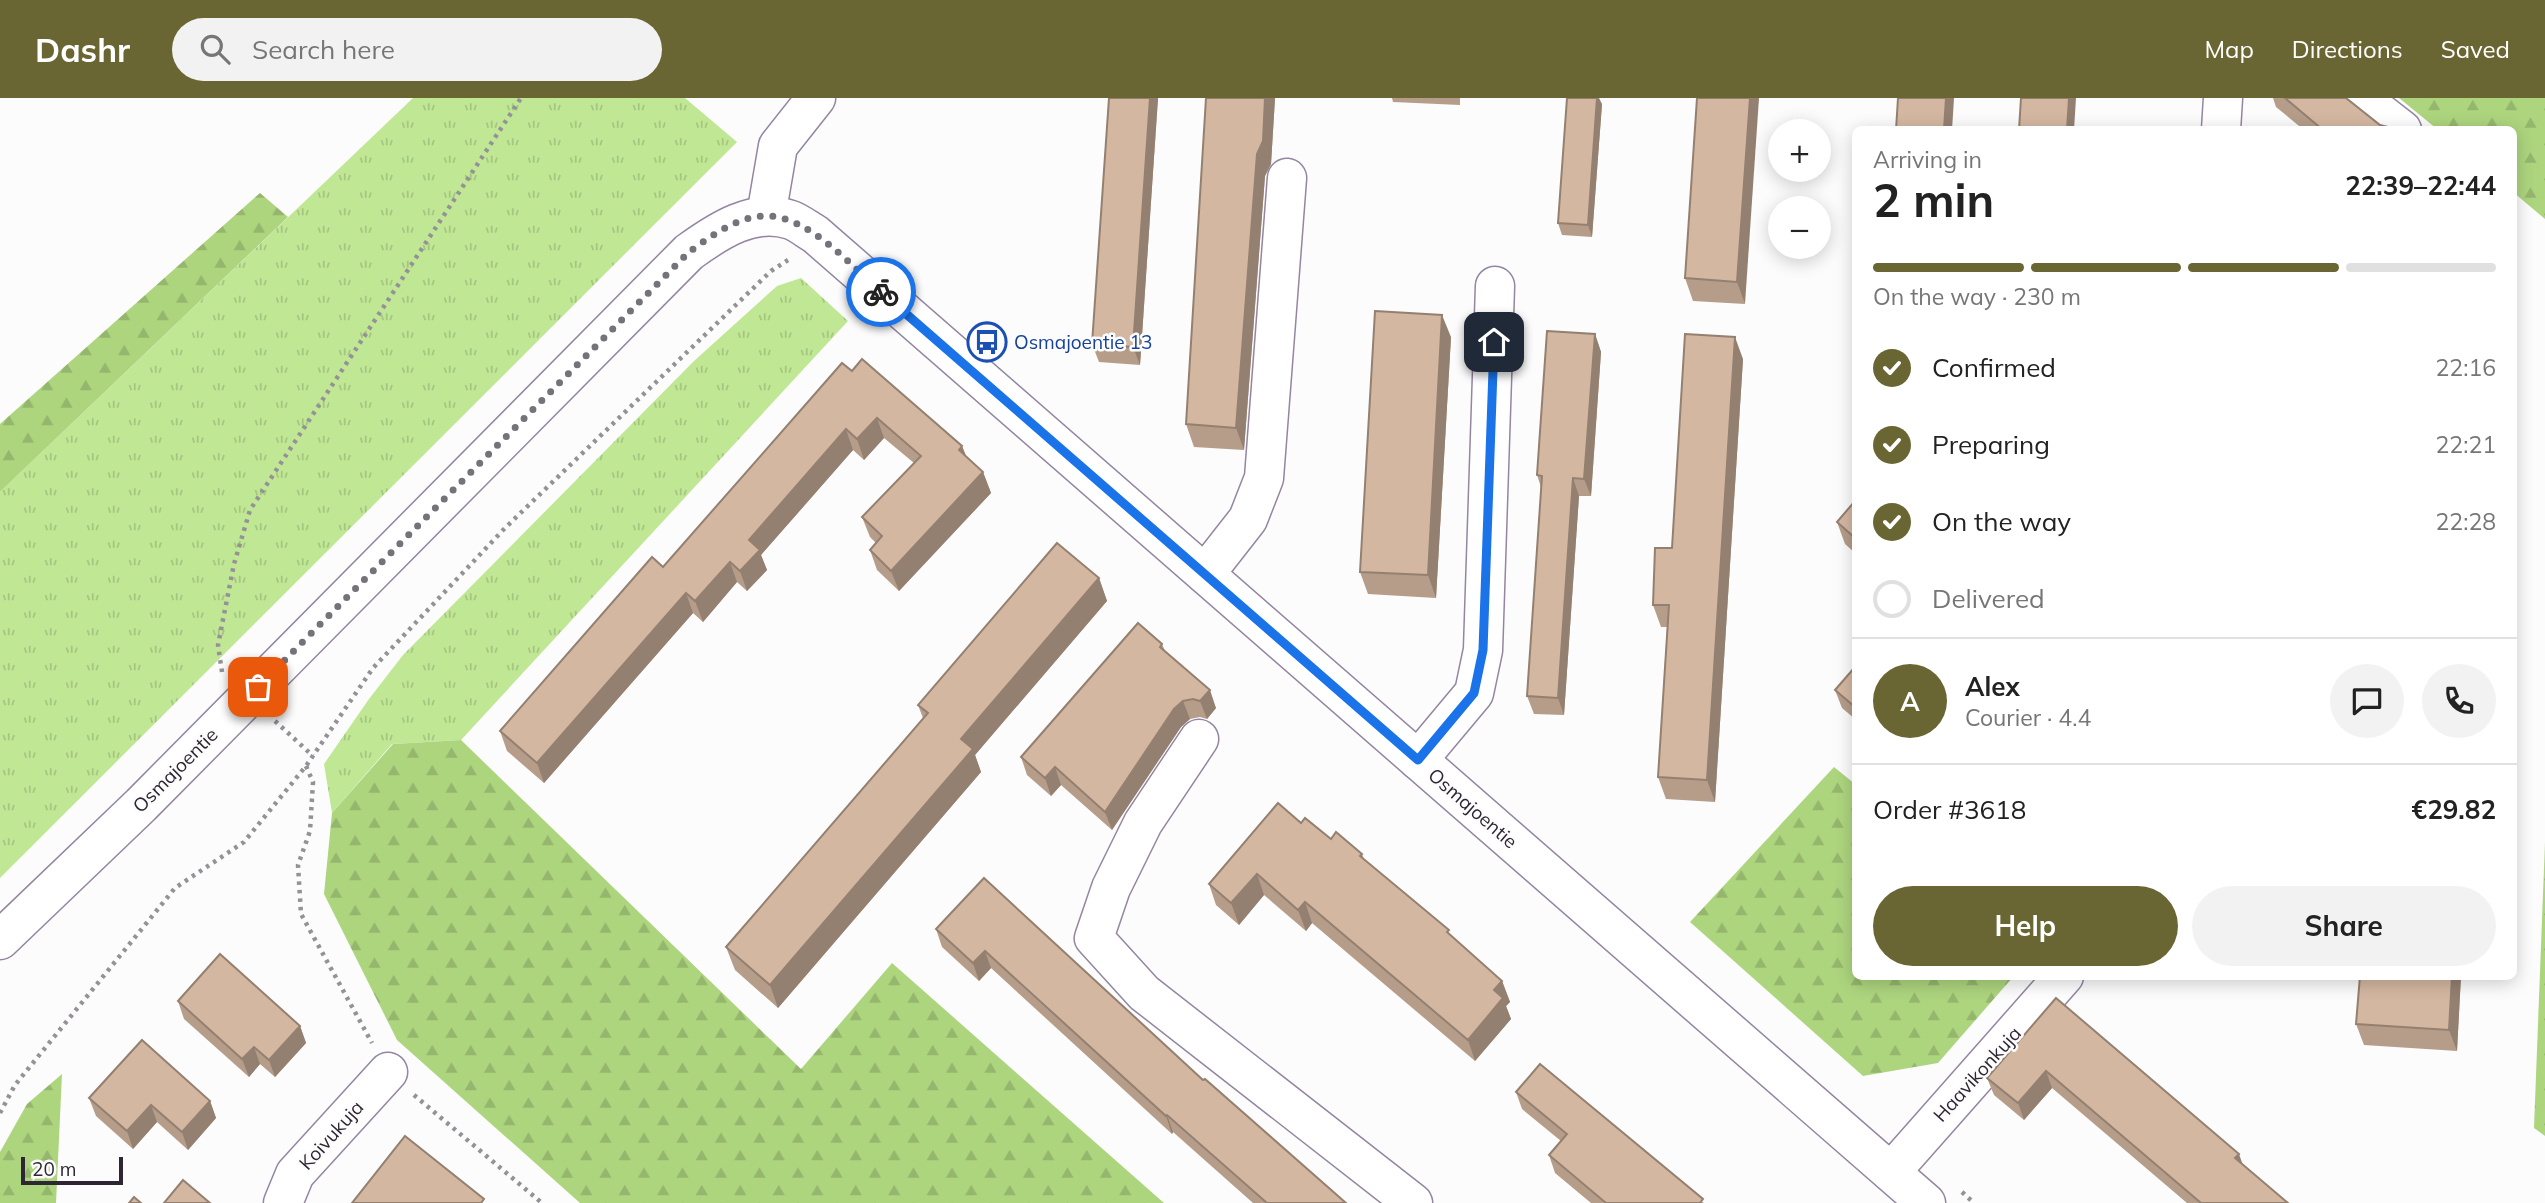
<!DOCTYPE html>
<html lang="en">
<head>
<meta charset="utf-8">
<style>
  body { margin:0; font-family:Mulish,sans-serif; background:#f2f2f2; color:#222; height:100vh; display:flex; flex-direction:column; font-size:26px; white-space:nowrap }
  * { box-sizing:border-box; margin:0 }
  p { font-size:23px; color:#767676 }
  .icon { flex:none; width:38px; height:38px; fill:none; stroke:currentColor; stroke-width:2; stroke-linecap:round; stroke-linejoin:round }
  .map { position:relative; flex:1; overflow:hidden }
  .sheet { position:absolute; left:1852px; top:28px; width:665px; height:854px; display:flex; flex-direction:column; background:#fff; border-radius:10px; box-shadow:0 4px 18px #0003 }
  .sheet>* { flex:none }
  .controls { position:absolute; left:1768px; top:21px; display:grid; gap:14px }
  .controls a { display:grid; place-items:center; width:63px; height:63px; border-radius:50%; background:#fff; box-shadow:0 4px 18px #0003; font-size:35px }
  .scale { position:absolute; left:21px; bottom:18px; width:102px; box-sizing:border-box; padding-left:7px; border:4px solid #2e2733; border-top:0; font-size:19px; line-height:24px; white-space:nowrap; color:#2e2733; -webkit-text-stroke:5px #fcfcfc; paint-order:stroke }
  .pin { position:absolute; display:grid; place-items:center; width:60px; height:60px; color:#fff; margin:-30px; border-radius:14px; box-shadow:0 4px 10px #0006 }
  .courier { position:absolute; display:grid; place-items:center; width:70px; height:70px; margin:-35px; border:5px solid #1a73e8; border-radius:50%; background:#fff; color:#222; box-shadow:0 2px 9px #0007 }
  .head em { font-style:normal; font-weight:700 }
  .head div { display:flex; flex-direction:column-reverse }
  .head { display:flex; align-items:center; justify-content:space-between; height:119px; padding:0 21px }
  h1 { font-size:46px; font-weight:700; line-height:52px }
  .bar { display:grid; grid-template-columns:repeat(4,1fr); gap:10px 7px; align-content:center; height:84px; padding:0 21px }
  .bar i { height:9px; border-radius:5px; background:#e0e0e0 }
  .bar .selected { background:#6a6633 }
  .bar p { grid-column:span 4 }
  .line { display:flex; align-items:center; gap:18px; padding:0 21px; border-top:2px solid #e0e0e0 }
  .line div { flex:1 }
  .round { display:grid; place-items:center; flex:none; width:74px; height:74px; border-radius:37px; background:#f2f2f2 }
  ol { padding:0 21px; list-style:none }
  li { display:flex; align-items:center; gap:21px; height:77px }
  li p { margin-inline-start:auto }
  li .icon { padding:7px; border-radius:50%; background:#6a6633; color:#fff; stroke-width:4 }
  li:last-child { color:#767676 }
  li i { width:38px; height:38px; border:4px solid #e0e0e0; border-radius:50% }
  .button { display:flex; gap:14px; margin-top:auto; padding:14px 21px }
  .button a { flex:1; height:80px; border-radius:42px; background:#6a6633; color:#fff; font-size:28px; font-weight:700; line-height:80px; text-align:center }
  .button a+a { background:#f2f2f2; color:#222 }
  header { display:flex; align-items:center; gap:42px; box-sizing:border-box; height:98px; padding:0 35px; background:#6a6633; color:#fff }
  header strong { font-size:33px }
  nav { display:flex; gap:38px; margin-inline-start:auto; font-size:24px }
  .search { width:490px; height:63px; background:#f2f2f2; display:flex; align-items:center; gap:18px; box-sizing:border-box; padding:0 24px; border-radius:38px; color:#767676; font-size:26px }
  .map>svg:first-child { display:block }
  .grass { fill:url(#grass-tufts) }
  .forest { fill:url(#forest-firs) }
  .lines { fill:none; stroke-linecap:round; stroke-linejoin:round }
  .street-casing { stroke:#9485a1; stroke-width:41 }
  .secondary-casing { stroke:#9485a1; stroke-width:41 }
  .path { stroke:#959197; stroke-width:4.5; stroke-dasharray:3.5 5; stroke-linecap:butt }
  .street { stroke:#fff; stroke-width:38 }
  .secondary { stroke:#fff; stroke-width:38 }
  .wall { fill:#b69d8a }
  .shaded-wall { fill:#948071 }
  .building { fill:#d4b7a1; stroke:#948071; stroke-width:2 }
  .done { stroke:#767279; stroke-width:7; stroke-dasharray:0 12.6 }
  .route { stroke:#1a73e8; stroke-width:9 }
  .labels { text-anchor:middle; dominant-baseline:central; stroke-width:5; stroke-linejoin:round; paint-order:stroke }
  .transit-label { font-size:19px; fill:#164399; stroke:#fcfcfc; text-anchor:start }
  .street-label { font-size:19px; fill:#2e2733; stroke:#fcfcfc }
</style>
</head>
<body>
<header>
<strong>Dashr</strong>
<div class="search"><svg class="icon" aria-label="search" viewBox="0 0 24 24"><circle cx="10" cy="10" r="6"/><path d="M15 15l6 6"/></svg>Search here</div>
<nav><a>Map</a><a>Directions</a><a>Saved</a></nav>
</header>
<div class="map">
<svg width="2545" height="1105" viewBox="0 0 2545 1105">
  <defs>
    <pattern id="grass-tufts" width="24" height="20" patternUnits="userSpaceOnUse" patternTransform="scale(1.75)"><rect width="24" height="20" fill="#c0e794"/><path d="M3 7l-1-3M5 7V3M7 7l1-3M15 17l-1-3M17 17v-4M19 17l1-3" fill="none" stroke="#a5c680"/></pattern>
    <pattern id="forest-firs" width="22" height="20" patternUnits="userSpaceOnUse" patternTransform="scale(1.75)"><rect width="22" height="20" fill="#add57e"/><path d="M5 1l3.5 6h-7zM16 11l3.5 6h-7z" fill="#95b76d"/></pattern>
  </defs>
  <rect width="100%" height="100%" fill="#fcfcfc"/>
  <!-- grass -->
  <g class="grass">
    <path d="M413,0H685L737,44L0,780V394Z"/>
    <path d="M801,180L848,223L461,642L392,646L332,715L324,666L369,601L403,557L694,263L777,188Z"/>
  </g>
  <!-- forest -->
  <g class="forest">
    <path d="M2399,0H2545V121L2513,94V32L2437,31Z"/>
    <path d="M260,95L288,119L0,394V326Z"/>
    <path d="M461,642L801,971L892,865L1164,1105H580L397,942L324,796L332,715L393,646Z"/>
    <path d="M1834,669L1855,686V878L2013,879L1938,965L1863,978L1690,824Z"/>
    <path d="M2545,744V1038L2534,1030Z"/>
    <path d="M62,976L56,1105H0V1054L27,1006Z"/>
  </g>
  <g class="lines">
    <!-- street casing -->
    <g class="street-casing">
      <g id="street">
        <path d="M2361,0L2402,32"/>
        <path d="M2221,32L2223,0"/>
        <path d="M766,118L778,48L816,0"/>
        <path d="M1205,476L1248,421L1264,380L1287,80"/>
        <path d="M1199,641L1143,725L1111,790L1094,840L1144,895L1413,1105"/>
        <path d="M1418,662L1474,595L1483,552L1495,188"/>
        <path d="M1891,1074L2064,878"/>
        <path d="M283,1105L295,1076L388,974"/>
      </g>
    </g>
    <!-- secondary casing -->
    <g class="secondary-casing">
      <path id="secondary" d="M0,842L141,707L689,154C718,133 754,109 791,122C799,125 808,132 815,136L1926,1105"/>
    </g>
    <!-- path -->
    <g class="path">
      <path d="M222,574L218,547L234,466L250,412L521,0"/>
      <path d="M275,623L313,658"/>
      <path d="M306,668L313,684L310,733L298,767L301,816L372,945"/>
      <path d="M414,997L542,1105"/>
      <path d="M0,1015L15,987L175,790L244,744L306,668L373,570L505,430L771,173L788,162"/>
      <path d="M1962,1094L1974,1105"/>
    </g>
    <!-- street -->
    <use href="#street" class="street"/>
    <!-- secondary -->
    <use href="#secondary" class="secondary"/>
  </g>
  <!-- wall -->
  <g class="wall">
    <path d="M1109,0H1158L1140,267L1099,264L1092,246Z"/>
    <path d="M1206,0H1275L1271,66L1265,78L1244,352L1194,349L1186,326Z"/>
    <path d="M1392,0H1460V7L1393,4Z"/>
    <path d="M1697,0L1745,206L1693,203L1685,180Z"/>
    <path d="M2273,0H2346L2380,27L2396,32H2304L2276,9Z"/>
    <path d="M1602,6L1592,139L1562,137L1558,125Z"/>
    <path d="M1595,236L1601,254L1591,398H1579L1564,617L1534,616L1527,598L1541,389L1537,377Z"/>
    <path d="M1451,239L1436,500L1368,496L1360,474Z"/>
    <path d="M1743,261L1715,704L1666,701L1658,679L1667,529H1661L1653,507L1672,450Z"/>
    <path d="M852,273L962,348L966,358L983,374L991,395L899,493L877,472L870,452L876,445L870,439L862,419L914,365L884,340L864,362L853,352L761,457L767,472L747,493L737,484L703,524L693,515L544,685L507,653L500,633L663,469Z"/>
    <path d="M1855,403V455L1845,446L1837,424Z"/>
    <path d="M1099,480L1107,503L975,657L981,674L778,910L735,872L726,849L923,620L918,607Z"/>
    <path d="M1162,546L1165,553L1216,610L1207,621L1200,619L1190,621L1181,629L1112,732L1061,687L1051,698L1027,677L1021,659Z"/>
    <path d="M1855,569V621L1842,610L1835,592Z"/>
    <path d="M1331,741L1362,756L1364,761L1502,883L1510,904L1506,908L1511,921L1475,963L1312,825L1306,833L1264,797L1239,827L1216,807L1209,786Z"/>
    <path d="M984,780L1203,982L1346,1105H1253L1173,1034L1172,1036L991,870L979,883L942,849L936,831Z"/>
    <path d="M2461,878L2457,953L2364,947L2356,926Z"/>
    <path d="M2056,900L2243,1067L2288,1105H2187L2052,990L2024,1022L1994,997L1987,980Z"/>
    <path d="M178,903L300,928L306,945L275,979L260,966L249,979L184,921Z"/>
    <path d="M1516,994L1704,1105H1591L1555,1075L1549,1057L1561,1043L1522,1011Z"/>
    <path d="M89,1000L210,1003L216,1020L188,1052L157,1024L133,1051L96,1018Z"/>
  </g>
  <!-- shaded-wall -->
  <g class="shaded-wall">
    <path d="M1150,0H1158L1140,267L1133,249Z"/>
    <path d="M1265,0H1275L1271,66L1265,78L1244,352L1236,330L1257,56Z"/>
    <path d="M1597,0H1599L1602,6L1592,139L1588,127Z"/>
    <path d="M1750,0H1759L1745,206L1737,184Z"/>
    <path d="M1946,0H1954L1952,32H1944Z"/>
    <path d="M2069,0H2076L2074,32H2067Z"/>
    <path d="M1442,217L1451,239L1436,500L1428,477Z"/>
    <path d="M1595,236L1601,254L1591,398L1584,381Z"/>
    <path d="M1735,239L1743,261L1715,704L1707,682Z"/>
    <path d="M877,320L884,340L864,362L857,341Z"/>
    <path d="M846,331L853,352L761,457L767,472L747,493L740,473L749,442Z"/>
    <path d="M962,348L970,368L959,352Z"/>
    <path d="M983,374L991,395L899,493L891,473Z"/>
    <path d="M1573,380L1579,398L1564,617L1558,600Z"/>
    <path d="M730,464L737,484L703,524L695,503Z"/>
    <path d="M1099,480L1107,503L975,657L981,674L778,910L770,887L961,641Z"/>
    <path d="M686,495L693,515L544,685L537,665Z"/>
    <path d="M1210,592L1216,610L1207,621L1200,603Z"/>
    <path d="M1183,603L1190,621L1181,629L1112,732L1105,714L1174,611Z"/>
    <path d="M1055,669L1061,687L1051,698L1045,680Z"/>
    <path d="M1257,776L1264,797L1239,827L1231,805Z"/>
    <path d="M1305,804L1312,825L1306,833L1298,812Z"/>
    <path d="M985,853L991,870L979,883L973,865Z"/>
    <path d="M2452,878H2461L2457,953L2449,932Z"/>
    <path d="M1502,883L1510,904L1506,908L1511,921L1475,963L1468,942L1494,892Z"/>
    <path d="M300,928L306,945L275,979L269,962Z"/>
    <path d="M254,949L260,966L249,979L242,961Z"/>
    <path d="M2046,973L2052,990L2024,1022L2018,1005Z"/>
    <path d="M210,1003L216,1020L188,1052L182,1034Z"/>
    <path d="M151,1007L157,1024L133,1051L127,1033Z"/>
    <path d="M1167,1017L1173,1034L1172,1036L1166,1018Z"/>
    <path d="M2239,1056L2245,1073L2235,1060Z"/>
  </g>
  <!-- building -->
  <g class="building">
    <path d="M1109,0H1150L1133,249L1092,246Z"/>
    <path d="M1206,0H1265L1263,43L1257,56L1236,330L1186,326Z"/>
    <path d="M1567,0H1597L1588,127L1558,125Z"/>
    <path d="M1697,0H1750L1737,184L1685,180Z"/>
    <path d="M1898,0H1946L1944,32H1896Z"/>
    <path d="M2021,0H2069L2067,32H2019Z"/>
    <path d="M2285,0H2346L2380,27L2396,31V32H2323Z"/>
    <path d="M1375,213L1442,217L1428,477L1360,474Z"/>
    <path d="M1547,233L1595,236L1584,381L1573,380L1558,600L1527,598L1542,378L1537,377Z"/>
    <path d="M1685,236L1735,239L1707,682L1658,679L1669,507H1653L1655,450H1672Z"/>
    <path d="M862,261L962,348L959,352L983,374L891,473L870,452L882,438L862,419L921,358L877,320L857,341L846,331L749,442L760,452L740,473L730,464L695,503L686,495L537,665L500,633L652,459L663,469L842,265L852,273Z"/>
    <path d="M1855,403V440L1837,424Z"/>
    <path d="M1057,445L1099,480L961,641L973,651L770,887L726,849L928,615L918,607Z"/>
    <path d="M1138,525L1162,546L1160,549L1210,592L1200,603L1193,601L1183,603L1174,611L1105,714L1055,669L1045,680L1021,659Z"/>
    <path d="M1855,569V609L1835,592Z"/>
    <path d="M1278,705L1301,725L1305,720L1331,741L1336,734L1362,756L1360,758L1449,832L1447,834L1502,883L1494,892L1503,900L1468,942L1305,804L1298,812L1257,776L1231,805L1209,786Z"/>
    <path d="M984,780L1203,982L1205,981L1346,1105H1267L1167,1017L1166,1018L985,853L973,865L936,831Z"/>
    <path d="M220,856L300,928L269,962L254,949L242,961L178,903Z"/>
    <path d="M2360,878H2452L2449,932L2356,926Z"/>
    <path d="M2056,900L2239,1056L2235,1060L2288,1105H2201L2046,973L2018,1005L1987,980Z"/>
    <path d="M142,942L210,1003L182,1034L151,1007L127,1033L89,1000Z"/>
    <path d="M1540,966L1703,1101L1700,1105H1606L1549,1057L1567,1036L1516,994Z"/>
    <path d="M405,1038L484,1101L481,1105H352Z"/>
    <path d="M183,1082L210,1105H164Z"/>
    <path d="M134,1099L141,1105H129Z"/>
  </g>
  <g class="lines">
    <!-- done -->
    <path class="done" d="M258,589L689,154C711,138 738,118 766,118C807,117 852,168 881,194"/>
    <!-- route -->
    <path class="route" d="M881,194L1418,662L1474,595L1483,552L1494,244"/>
  </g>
  <!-- icons -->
  <defs>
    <g id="bus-ring" transform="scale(2.0125)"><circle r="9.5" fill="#fcfcfc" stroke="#1a4fb4" stroke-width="1.5"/><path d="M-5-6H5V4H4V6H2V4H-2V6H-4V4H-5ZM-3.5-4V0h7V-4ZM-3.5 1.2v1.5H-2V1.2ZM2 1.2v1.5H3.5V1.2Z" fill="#1a4fb4"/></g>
  </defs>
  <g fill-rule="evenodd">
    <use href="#bus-ring" x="987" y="244"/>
  </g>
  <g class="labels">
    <!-- transit labels -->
    <g class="transit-label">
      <text x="1014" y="244">Osmajoentie 13</text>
    </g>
    <!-- street labels -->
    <g class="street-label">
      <text transform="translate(175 672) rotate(-45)">Osmajoentie</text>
      <text transform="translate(1473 710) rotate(41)">Osmajoentie</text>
      <text transform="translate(1977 976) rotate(-48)">Haavikonkuja</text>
      <text transform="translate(331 1037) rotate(-48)">Koivukuja</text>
    </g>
  </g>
</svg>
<div class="controls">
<a>+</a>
<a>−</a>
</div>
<div class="scale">20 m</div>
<div class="pin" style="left:258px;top:589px;background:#ea580c"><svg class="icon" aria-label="bag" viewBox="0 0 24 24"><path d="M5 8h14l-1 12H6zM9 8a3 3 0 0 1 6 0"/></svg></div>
<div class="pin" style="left:1494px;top:244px;background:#1f2937"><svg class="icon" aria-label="home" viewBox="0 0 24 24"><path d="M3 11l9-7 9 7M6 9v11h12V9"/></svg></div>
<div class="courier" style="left:881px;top:194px"><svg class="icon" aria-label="bike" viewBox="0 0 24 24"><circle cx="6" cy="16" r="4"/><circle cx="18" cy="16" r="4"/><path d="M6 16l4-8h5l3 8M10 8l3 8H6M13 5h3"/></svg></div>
<section class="sheet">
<div class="head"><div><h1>2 min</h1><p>Arriving in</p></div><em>22:39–22:44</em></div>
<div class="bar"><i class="selected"></i><i class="selected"></i><i class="selected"></i><i></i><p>On the way · 230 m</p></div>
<ol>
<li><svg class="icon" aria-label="check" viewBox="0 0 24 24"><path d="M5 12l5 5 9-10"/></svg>Confirmed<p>22:16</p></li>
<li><svg class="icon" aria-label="check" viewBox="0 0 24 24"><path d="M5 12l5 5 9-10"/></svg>Preparing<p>22:21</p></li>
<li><svg class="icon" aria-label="check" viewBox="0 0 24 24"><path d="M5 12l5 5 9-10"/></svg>On the way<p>22:28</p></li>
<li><i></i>Delivered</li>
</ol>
<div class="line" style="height:126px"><b class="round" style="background:#6a6633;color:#fff">A</b><div><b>Alex</b><p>Courier · 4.4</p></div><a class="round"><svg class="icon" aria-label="chat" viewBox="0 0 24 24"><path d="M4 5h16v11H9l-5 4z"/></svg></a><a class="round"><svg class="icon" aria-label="phone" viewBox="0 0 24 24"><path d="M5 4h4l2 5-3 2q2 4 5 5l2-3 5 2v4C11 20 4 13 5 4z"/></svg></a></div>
<div class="line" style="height:91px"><div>Order #3618</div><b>€29.82</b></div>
<div class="button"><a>Help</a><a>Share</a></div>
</section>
</div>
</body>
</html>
